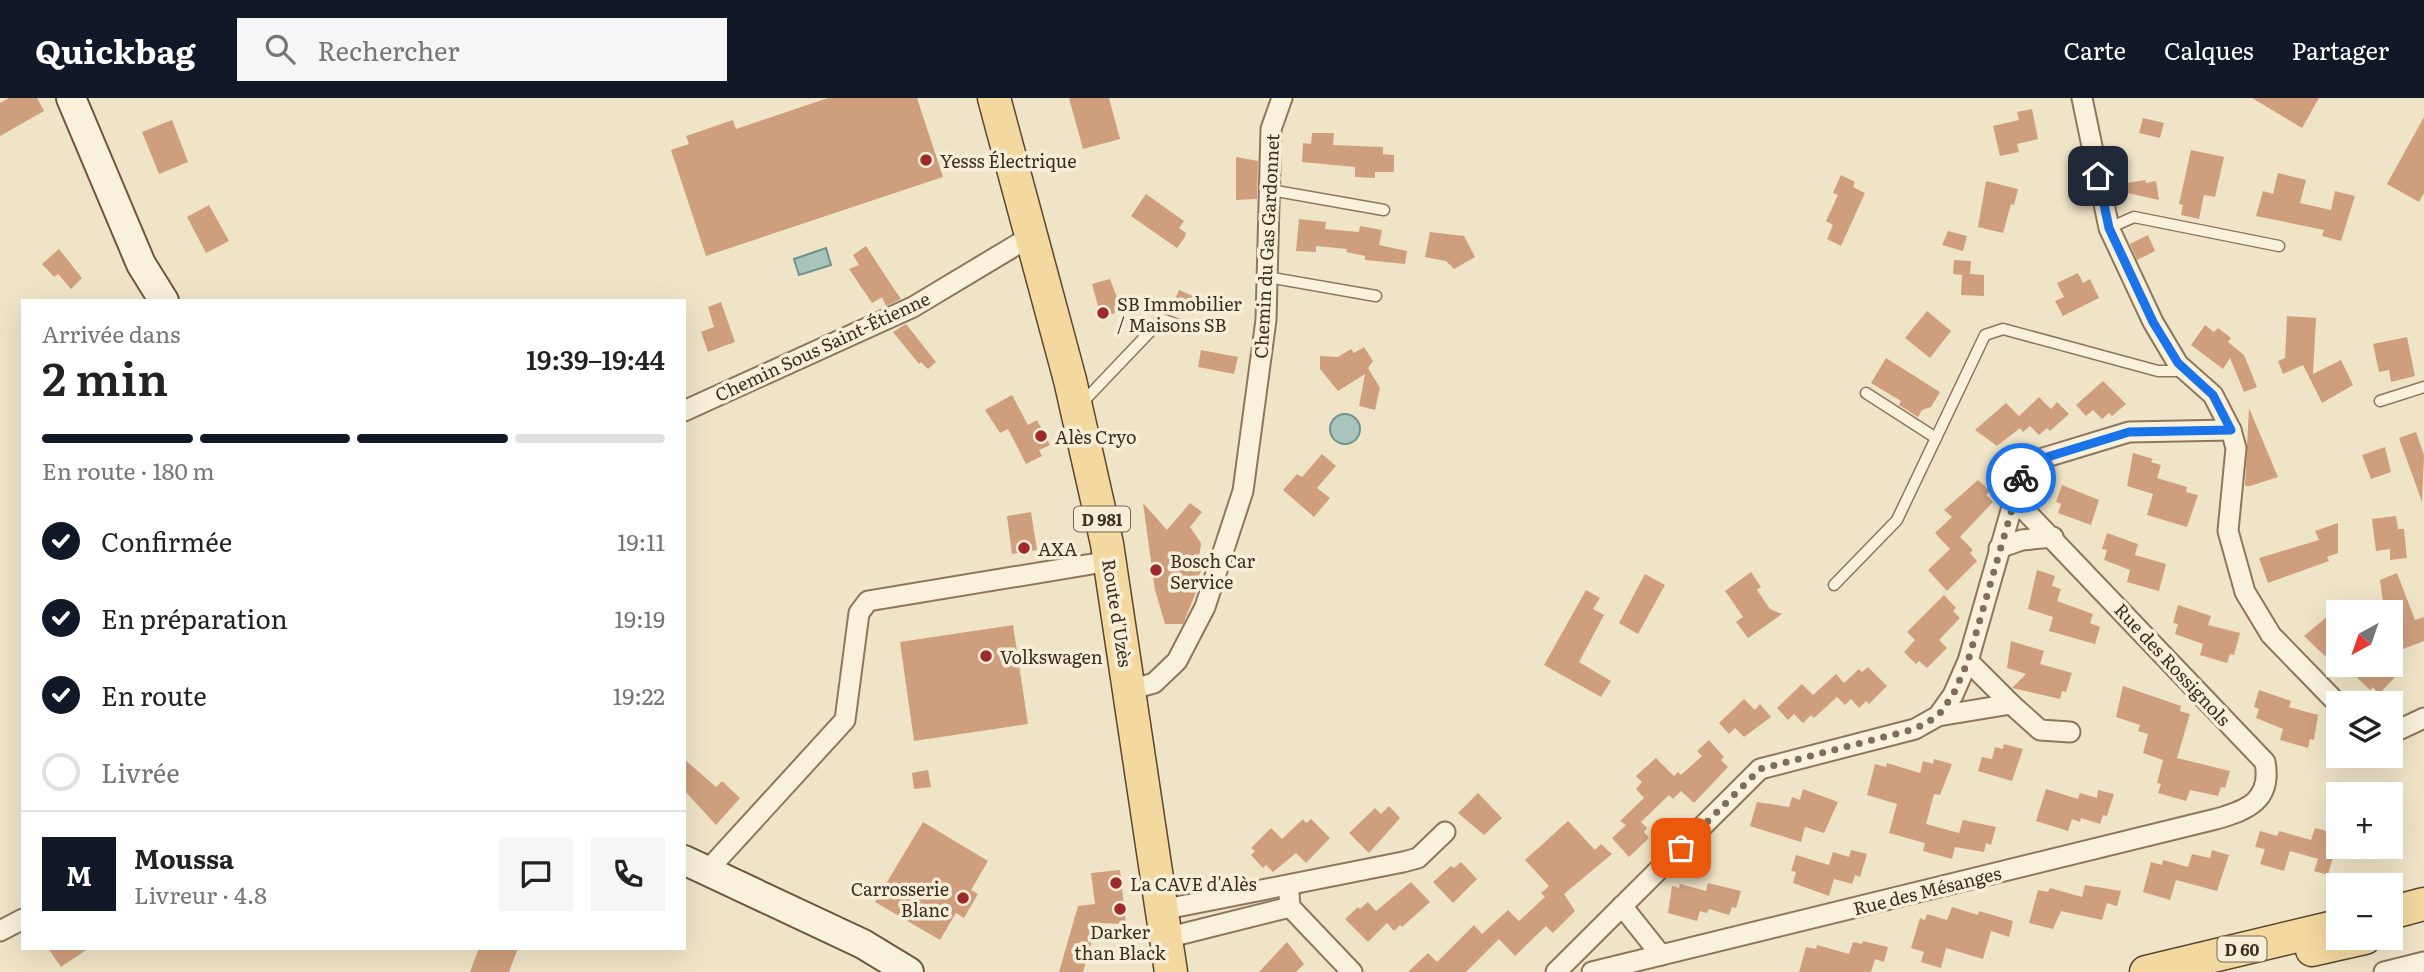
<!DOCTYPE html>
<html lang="fr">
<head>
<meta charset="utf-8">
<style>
  body { margin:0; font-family:Literata,serif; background:#f6f6f6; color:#222; height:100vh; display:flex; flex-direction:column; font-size:26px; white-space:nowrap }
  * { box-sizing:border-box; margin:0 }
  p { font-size:23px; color:#767676 }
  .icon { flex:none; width:38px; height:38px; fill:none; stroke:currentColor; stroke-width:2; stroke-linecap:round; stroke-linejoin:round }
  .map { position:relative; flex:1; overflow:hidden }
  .sheet { position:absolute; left:21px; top:201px; width:665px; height:651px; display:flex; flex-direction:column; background:#fff; border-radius:0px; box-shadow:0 7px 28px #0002 }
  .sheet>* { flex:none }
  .needle { width:46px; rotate:220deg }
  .fabs { position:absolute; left:2326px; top:502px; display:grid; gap:14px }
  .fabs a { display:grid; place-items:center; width:77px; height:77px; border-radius:0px; background:#fff; box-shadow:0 7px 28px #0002; font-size:35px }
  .pin { position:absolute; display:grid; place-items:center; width:60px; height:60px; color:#fff; margin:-30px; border-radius:14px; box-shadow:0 4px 10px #0006 }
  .courier { position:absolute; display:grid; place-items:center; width:70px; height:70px; margin:-35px; border:5px solid #1a73e8; border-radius:50%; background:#fff; color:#222; box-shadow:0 2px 9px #0007 }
  .headline em { font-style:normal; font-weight:600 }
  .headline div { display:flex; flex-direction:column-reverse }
  .headline { display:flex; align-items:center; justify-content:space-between; height:119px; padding:0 21px }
  h1 { font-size:46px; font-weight:600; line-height:52px }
  .bar { display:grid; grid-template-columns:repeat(4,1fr); gap:10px 7px; align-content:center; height:84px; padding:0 21px }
  .bar i { height:9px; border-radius:5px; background:#e0e0e0 }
  .bar .active { background:#111827 }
  .bar p { grid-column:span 4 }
  .line { display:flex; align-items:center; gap:18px; padding:0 21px; border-top:2px solid #e0e0e0 }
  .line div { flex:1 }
  .round { display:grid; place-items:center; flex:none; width:74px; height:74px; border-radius:0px; background:#f6f6f6 }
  ol { padding:0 21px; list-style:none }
  li { display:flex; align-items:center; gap:21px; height:77px }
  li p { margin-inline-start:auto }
  li .icon { padding:7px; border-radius:50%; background:#111827; color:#fff; stroke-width:4 }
  li:last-child { color:#767676 }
  li i { width:38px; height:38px; border:4px solid #e0e0e0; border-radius:50% }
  header { display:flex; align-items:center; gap:42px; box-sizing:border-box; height:98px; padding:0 35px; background:#111827; color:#fff }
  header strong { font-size:33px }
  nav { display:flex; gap:38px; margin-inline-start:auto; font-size:24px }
  .search { width:490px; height:63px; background:#f6f6f6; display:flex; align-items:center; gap:18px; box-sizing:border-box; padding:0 24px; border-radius:0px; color:#767676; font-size:26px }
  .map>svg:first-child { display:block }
  .water { fill:#a9c4bc; stroke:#6f938a; stroke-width:2 }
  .building { fill:#cf9f7d }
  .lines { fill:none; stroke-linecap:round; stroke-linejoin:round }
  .lane-casing { stroke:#8d765c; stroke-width:13 }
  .street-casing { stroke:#8d765c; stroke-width:23 }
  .secondary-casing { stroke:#6f573f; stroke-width:32 }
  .primary-casing { stroke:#5b4430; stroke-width:35 }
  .lane { stroke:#faf1dc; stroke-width:10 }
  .street { stroke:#faf1dc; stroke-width:19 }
  .secondary { stroke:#faf1dc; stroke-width:28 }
  .primary { stroke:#f3d9a0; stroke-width:32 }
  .done { stroke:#7c6e5b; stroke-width:7; stroke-dasharray:0 12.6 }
  .route { stroke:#1a73e8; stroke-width:9 }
  .poi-dot { fill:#9e2a2b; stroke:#f7eed8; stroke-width:2.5 }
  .labels { text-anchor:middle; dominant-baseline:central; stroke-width:7; stroke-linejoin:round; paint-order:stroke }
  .shield { fill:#f7eed8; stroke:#756857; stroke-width:2 }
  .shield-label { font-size:16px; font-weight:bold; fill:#3d2e20 }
  .poi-label { font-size:18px; fill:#3d2e20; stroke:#f7eed8; text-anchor:start }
  .street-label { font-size:18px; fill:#3d2e20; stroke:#f7eed8 }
</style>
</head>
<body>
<header>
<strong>Quickbag</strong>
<div class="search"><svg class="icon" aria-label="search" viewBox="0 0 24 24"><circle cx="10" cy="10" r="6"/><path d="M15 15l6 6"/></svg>Rechercher</div>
<nav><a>Carte</a><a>Calques</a><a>Partager</a></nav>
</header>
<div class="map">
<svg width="2424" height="874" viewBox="0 0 2424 874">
  <rect width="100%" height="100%" fill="#f0e4c8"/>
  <!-- water -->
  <g class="water">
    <path d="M826,150L831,167L799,177L794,161Z"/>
    <circle cx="1345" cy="331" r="15"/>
  </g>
  <!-- building -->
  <g class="building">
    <path d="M9,0H37L44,13L0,38V5Z"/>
    <path d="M828,0H917L943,79L706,158L671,52L689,46L686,38L733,22L736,31Z"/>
    <path d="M1069,0H1109L1120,41L1083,51Z"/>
    <path d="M2252,0H2319L2302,30Z"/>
    <path d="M2032,11L2038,41L2017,46L2019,54L2000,58L1993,28L2019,22L2017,14Z"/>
    <path d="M2424,19V95L2419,104L2387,86Z"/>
    <path d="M2143,20L2164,25L2160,40L2139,35Z"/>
    <path d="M172,22L188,64L159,76L142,34Z"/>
    <path d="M1312,35H1334L1333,47L1383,49V56L1394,57V74H1375V80L1355,79V69L1302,64L1303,45L1311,46Z"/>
    <path d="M2191,52L2224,59L2215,99L2204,97L2199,121L2181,117L2183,107L2179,106Z"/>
    <path d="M2121,56L2127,85L2145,82L2146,85L2156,83L2159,102L2114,92L2107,59Z"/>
    <path d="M1236,59L1258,63L1257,101L1236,102Z"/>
    <path d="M2278,75L2306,82L2300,105L2331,112L2335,93L2355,98L2341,143L2322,138L2324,132L2256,118L2263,93L2273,96Z"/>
    <path d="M1841,77L1855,84L1853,89L1865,95L1841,148L1827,141L1833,127L1826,123L1838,97L1833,95Z"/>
    <path d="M1986,83L2018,91L2014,107L2011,106L2003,135L1978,129Z"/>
    <path d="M1146,96L1184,123L1179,130L1186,135L1185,139L1177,150L1131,118Z"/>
    <path d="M209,107L229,143L206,155L187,119Z"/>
    <path d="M1299,121L1326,124L1325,131L1359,134L1360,128L1382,132L1379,147L1407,153L1405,166L1365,162V158L1346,154L1347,151L1316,148V154L1296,153Z"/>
    <path d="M1948,133L1967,138L1963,153L1942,147Z"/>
    <path d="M1430,134L1464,138L1475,159L1454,171L1446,163L1425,159Z"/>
    <path d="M2148,137L2155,153L2137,162L2130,146Z"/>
    <path d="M866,148L894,191L901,201L886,208L882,199L872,205L849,171L859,167L853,157Z"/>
    <path d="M59,151L82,180L71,191L58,176L54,179L42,166Z"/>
    <path d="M1954,162L1971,163L1970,176L1984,177V198L1961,197L1962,177L1953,176Z"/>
    <path d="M2078,175L2083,185L2090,181L2099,200L2063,218L2055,203L2064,199L2057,185Z"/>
    <path d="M1110,181L1122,213L1101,219L1092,186Z"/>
    <path d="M1179,192L1200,201L1193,217L1172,209Z"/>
    <path d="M721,204L735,244L708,254L701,234L714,229L708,209Z"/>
    <path d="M1927,213L1951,233L1930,260L1905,240Z"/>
    <path d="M2287,218L2316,220L2313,276L2341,262L2353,287L2322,305L2303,267L2283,276L2278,263L2285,260Z"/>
    <path d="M906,226L936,264L928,271L921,264L919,266L893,234Z"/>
    <path d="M2205,227L2214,234L2218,230L2231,240L2228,244L2244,257L2257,289L2244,294L2230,260L2223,271L2191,247Z"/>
    <path d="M2407,239L2415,278L2391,284L2389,272L2379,274L2373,246Z"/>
    <path d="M1364,249L1373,263L1368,270L1380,290L1375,312L1359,308L1365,276L1338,293L1320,271V258L1338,259L1351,251L1354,255Z"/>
    <path d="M1201,252L1238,259L1234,276L1198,269Z"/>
    <path d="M1886,260L1940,294L1931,309L1922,312L1918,319L1899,307L1901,303L1871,285Z"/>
    <path d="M2103,283L2126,306L2112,318L2109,315L2102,321L2093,312L2086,318L2076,307Z"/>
    <path d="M1012,297L1028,327L1037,322L1050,347L1039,352L1042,358L1026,366L1008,331L1000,335L985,312Z"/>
    <path d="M2039,299L2051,311L2057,304L2069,316L2050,333L2047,330L2039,337L2030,328L2023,334L2020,330L1997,348L1975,332L2006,305L2019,318Z"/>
    <path d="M2249,310L2278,379L2250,388H2245Z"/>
    <path d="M2416,334L2424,357L2422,404L2399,340Z"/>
    <path d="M2385,349L2391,374L2371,381L2362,357Z"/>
    <path d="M2133,355L2153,361L2151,364L2161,367L2157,380L2187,389L2186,394L2198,397L2187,429L2147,417L2153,396L2127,388Z"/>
    <path d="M1322,356L1336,368L1317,390L1330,400L1314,419L1283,392L1297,376L1302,379Z"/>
    <path d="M1978,382L1990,393L1986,397L1993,404L1960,439L1973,452L1970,455L1977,463L1947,493L1928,472L1950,451L1935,435L1952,419L1944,412Z"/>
    <path d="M2062,387L2099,402L2091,427L2058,415L2061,406L2056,404Z"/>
    <path d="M1143,405L1167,432L1190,405L1202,414L1190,429L1201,445L1198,469L1201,473L1195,485L1199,487L1183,526H1165L1155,492Z"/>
    <path d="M1031,414L1037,452L1012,456L1007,418Z"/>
    <path d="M2396,418L2398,431H2404L2407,460L2390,462V451L2376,453L2372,421Z"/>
    <path d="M2338,425V455L2327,459L2329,463L2268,485L2259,460L2319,442L2315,433Z"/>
    <path d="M2107,435L2138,446L2135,457L2166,466L2159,493L2127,484L2130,472L2104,462L2107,452L2102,451Z"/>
    <path d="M2037,472L2055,478L2052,488L2061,491L2057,503L2093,516L2090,525L2100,529L2095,546L2049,533L2053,519L2028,511Z"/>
    <path d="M1751,474L1761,489L1757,492L1770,511L1782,516L1748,540L1736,524L1743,519L1725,493Z"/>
    <path d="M2397,475L2415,522L2424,519V543L2390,556V508L2384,511L2380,482Z"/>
    <path d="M1645,476L1665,487L1638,536L1619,525Z"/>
    <path d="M1586,492L1600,500L1593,511L1604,517L1579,564L1611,583L1601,599L1544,567Z"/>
    <path d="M1944,497L1956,510L1953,513L1960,520L1939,542L1947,550L1927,570L1919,563L1916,566L1904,554L1915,542L1907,534Z"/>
    <path d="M2178,507L2211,518L2208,527L2240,535L2234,557L2230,556L2227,565L2200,557L2203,546L2175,536L2178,526L2173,525Z"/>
    <path d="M2329,517L2338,525V544L2325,558L2304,538Z"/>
    <path d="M1013,527L1028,626L914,643L900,544Z"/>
    <path d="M2011,543L2044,553L2040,566L2072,575L2066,594L2062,593L2060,601L2012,590L2026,576L2007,570Z"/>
    <path d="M2344,567H2382L2395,579L2379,596L2373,589L2370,592Z"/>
    <path d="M1868,569L1887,588L1869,606L1866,603L1859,610L1851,601L1845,607L1837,599L1814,620L1811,617L1803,625L1794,616L1788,622L1777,610L1802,586L1813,597L1836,576L1844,585L1859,571L1862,574Z"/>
    <path d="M2123,588L2181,608L2180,613L2190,616L2177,660L2230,673L2225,690L2221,689L2218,698L2190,692L2186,703L2158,695L2161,686L2157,685L2163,662L2143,655L2148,636L2138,633L2140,627L2116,619Z"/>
    <path d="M2259,592L2291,603L2289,609L2318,617L2314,642L2310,641L2308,650L2280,642L2283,631L2256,620L2259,611L2254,609Z"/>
    <path d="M1744,601L1755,612L1760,606L1771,619L1744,639L1735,630L1729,636L1719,625Z"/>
    <path d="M1709,642L1724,659L1721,662L1728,669L1694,705L1681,693L1673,701L1669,697L1641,724L1647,730L1644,734L1649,740L1629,759L1612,740L1626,727L1620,723L1644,700L1636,691L1642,684L1636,678L1656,660L1674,678L1678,674L1681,677L1702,658L1697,653Z"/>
    <path d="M2004,646L2023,651L2012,683L1978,673L1982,659L1992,661L1995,649L2003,651Z"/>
    <path d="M684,661L716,689L722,683L740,700L716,727L684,692Z"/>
    <path d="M1934,661L1952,666L1940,697L1934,696L1926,726L1959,735L1963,722L1996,729L1991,747L1986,745L1984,754L1955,749L1952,761L1923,753L1925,745L1889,735L1897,706L1867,697L1875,666L1886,669L1887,665L1920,675L1923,663L1933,666Z"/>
    <path d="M928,672L931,689L914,691L912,675Z"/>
    <path d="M1803,691L1838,704L1824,735L1805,729L1801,744L1750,728L1757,704L1789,709L1792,699L1800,702Z"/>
    <path d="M2046,691L2078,701L2080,695L2097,700L2098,692L2114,696L2107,718L2103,717L2100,726L2081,720L2080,724L2072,721L2068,733L2036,723Z"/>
    <path d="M1478,695L1502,720L1484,737L1458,715Z"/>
    <path d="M1389,708L1400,720L1369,755L1349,735L1375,710L1381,716Z"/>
    <path d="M1303,721L1306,725L1311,721L1330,740L1306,765L1296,755L1273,774L1266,767L1263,770L1251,757L1255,753L1251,750L1271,730L1282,741Z"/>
    <path d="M1568,723L1595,752L1601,746L1612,756L1564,796L1575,813L1553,835L1546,828L1515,858L1499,841L1466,874H1408L1428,855L1437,864L1474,827L1482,836L1508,812L1519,823L1545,799L1541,795L1549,788L1525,762Z"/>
    <path d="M923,724L988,763L971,792L978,796L964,820L956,815L940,842L875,804Z"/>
    <path d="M2315,730L2331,734L2329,738L2338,741L2328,777L2314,773L2318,761L2290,753L2284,773L2260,766L2265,751L2255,749L2260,733L2277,738L2279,733L2311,742Z"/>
    <path d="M1851,752L1867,756L1860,779L1855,777L1852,786L1834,781L1829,798L1793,785L1796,774L1791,773L1796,757L1829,767L1833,754L1849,759Z"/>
    <path d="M2212,752L2229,757L2217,793L2176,782L2170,802L2143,794L2151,764L2162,767L2163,762L2188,769L2192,756L2210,760Z"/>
    <path d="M1461,764L1477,781L1453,805L1433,784L1451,768L1454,770Z"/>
    <path d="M1120,772L1126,826L1097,825L1083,874H1059L1078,808L1095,806L1091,775Z"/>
    <path d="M1411,784L1430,804L1402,829L1400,827L1394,833L1387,825L1368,844L1345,821L1358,809L1360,811L1368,804L1376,813Z"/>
    <path d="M1708,785L1741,793L1736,810L1732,809L1729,817L1709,811L1707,815L1700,813L1697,823L1668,815L1672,788L1679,790L1680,786L1706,793Z"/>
    <path d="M2085,787L2121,793L2117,808L2107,805L2102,822L2061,813L2053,831L2029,825L2038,792L2048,794L2050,790L2082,799Z"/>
    <path d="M1952,809L1978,817L1979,813L2013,823L2009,839L1991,833L1983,861L1946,850L1941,870L1921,864L1924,854L1911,850L1920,820L1925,822L1927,816L1947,822Z"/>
    <path d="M1863,843L1888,849L1884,864L1875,861L1871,874H1799L1806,849L1816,851L1817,847L1849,856L1853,844L1862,846Z"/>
    <path d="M1287,844L1304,866L1296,874H1259Z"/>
    <path d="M48,850H89L61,869Z"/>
    <path d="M479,850H518L509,874H470Z"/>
  </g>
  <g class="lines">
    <!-- lane casing -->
    <g class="lane-casing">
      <g id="lane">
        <path d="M1270,92L1384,112"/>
        <path d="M2109,130L2134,119L2279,148"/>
        <path d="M1267,179L1376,198"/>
        <path d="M1866,295L1936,340"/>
        <path d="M2380,303L2424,289"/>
        <path d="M1082,305L1162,221L1188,231"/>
        <path d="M1834,487L1897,422L1985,237L2003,231L2158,273H2182"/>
      </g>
    </g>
    <!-- street casing -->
    <g class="street-casing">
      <g id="street">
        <path d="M2082,0L2109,130L2153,224L2178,266L2213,297L2231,332L2236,350L2228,433L2245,494L2271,537L2338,606"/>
        <path d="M684,313L913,209L1018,146L1033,145"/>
        <path d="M1999,450L2022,442L2053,439"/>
        <path d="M1968,563L2011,606"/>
        <path d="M1130,592L1154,585L1177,563L1205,509L1243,393L1266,222L1271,31L1282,0"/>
        <path d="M1938,618L2011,606L2040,632L2070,634"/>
        <path d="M2390,636L2424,620"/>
        <path d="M707,773L845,622L859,515L868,503L1110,463"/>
        <path d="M1289,796L1290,809L1352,874"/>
        <path d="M1622,808L1661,857"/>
        <path d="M1161,812L1403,764L1418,760L1445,734"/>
        <path d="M0,833L23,821"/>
        <path d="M1166,840L1290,809"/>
        <path d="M1556,874L1760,671L1915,631L1938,618L1953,597L1968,563L2020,381L2030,364L2129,334L2231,332"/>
        <path d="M1592,874L2216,721C2248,712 2272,702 2265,664L2014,401"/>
        <path d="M2384,874L2424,864"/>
      </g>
    </g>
    <!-- secondary casing -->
    <g class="secondary-casing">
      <g id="secondary">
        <path d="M71,0L141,166L164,203"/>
        <path d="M684,762L863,846L909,874"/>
      </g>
    </g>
    <!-- primary casing -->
    <g class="primary-casing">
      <g id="primary">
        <path d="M994,0L1070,282L1107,446L1171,874"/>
        <path d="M2390,815L2424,806"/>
        <path d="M2312,852L2365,840"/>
        <path d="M2146,874L2338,828"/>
      </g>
    </g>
    <!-- lane -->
    <use href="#lane" class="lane"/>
    <!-- street -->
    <use href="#street" class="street"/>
    <!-- secondary -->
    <use href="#secondary" class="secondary"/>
    <!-- primary -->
    <use href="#primary" class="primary"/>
  </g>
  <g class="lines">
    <!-- done -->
    <path class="done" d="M1681,750L1760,671L1915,631L1938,618L1953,597L1968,563L2021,380"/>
    <!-- route -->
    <path class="route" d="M2021,380L2031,364L2129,334L2231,332L2213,297L2178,265L2153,224L2109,130L2098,78"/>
  </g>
  <!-- markers -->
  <g class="poi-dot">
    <circle cx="926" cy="62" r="7"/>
    <circle cx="1103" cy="215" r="7"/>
    <circle cx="1041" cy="338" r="7"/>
    <circle cx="1024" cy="450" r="7"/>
    <circle cx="1156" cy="472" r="7"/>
    <circle cx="986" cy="558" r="7"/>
    <circle cx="1116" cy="785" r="7"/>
    <circle cx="963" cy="800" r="7"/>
    <circle cx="1120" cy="811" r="7"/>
  </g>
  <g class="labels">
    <!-- shield labels -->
    <g class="shield">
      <rect x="1074" y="408.5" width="56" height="25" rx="5"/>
      <rect x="2217.5" y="838.5" width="49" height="25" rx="5"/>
    </g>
    <g class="shield-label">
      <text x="1102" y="421">D 981</text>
      <text x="2242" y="851">D 60</text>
    </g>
    <!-- poi labels -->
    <g class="poi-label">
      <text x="940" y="62">Yesss Électrique</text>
      <text x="1117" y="205">SB Immobilier<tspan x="1117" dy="21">/ Maisons SB</tspan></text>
      <text x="1055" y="338">Alès Cryo</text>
      <text x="1038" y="450">AXA</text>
      <text x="1170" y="462">Bosch Car<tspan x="1170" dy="21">Service</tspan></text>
      <text x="1000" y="558">Volkswagen</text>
      <text x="1130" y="785">La CAVE d'Alès</text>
      <text x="949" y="790" text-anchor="end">Carrosserie<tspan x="949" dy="21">Blanc</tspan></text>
      <text x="1120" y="833" text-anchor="middle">Darker<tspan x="1120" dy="21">than Black</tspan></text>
    </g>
    <!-- street labels -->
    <g class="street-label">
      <text transform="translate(1266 148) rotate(-87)">Chemin du Gas Gardonnet</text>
      <text transform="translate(822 248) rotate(-25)">Chemin Sous Saint-Étienne</text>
      <text transform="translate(1118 515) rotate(81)">Route d'Uzès</text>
      <text transform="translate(2173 566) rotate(47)">Rue des Rossignols</text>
      <text transform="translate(1927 792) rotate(-14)">Rue des Mésanges</text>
    </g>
  </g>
</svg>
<div class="fabs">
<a><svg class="needle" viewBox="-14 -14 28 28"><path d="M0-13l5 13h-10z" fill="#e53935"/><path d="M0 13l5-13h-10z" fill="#767676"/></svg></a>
<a><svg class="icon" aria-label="layers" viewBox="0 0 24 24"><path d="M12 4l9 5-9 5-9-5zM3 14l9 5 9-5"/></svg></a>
<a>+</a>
<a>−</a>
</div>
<div class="pin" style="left:1681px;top:750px;background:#ea580c"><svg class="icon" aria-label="bag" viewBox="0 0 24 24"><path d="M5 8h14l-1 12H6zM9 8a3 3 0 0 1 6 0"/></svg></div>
<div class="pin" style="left:2098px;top:78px;background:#1f2937"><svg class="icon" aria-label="home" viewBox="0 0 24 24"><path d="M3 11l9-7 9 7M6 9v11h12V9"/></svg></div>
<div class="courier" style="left:2021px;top:380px"><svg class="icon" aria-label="bike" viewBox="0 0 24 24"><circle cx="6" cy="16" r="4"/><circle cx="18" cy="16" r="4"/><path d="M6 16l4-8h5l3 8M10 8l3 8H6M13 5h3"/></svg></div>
<section class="sheet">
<div class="headline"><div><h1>2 min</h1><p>Arrivée dans</p></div><em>19:39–19:44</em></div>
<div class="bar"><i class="active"></i><i class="active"></i><i class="active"></i><i></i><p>En route · 180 m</p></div>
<ol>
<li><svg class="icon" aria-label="check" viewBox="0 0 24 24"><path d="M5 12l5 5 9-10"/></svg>Confirmée<p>19:11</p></li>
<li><svg class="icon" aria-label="check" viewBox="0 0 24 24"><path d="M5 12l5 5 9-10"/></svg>En préparation<p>19:19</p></li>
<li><svg class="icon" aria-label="check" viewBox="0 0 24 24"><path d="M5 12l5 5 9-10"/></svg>En route<p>19:22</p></li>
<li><i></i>Livrée</li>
</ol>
<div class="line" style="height:126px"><b class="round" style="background:#111827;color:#fff">M</b><div><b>Moussa</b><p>Livreur · 4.8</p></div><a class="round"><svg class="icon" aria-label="chat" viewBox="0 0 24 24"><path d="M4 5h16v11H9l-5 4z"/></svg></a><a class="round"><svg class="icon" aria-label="phone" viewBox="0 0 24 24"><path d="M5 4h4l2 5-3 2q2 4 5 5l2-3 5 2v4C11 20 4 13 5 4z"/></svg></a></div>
</section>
</div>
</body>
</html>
